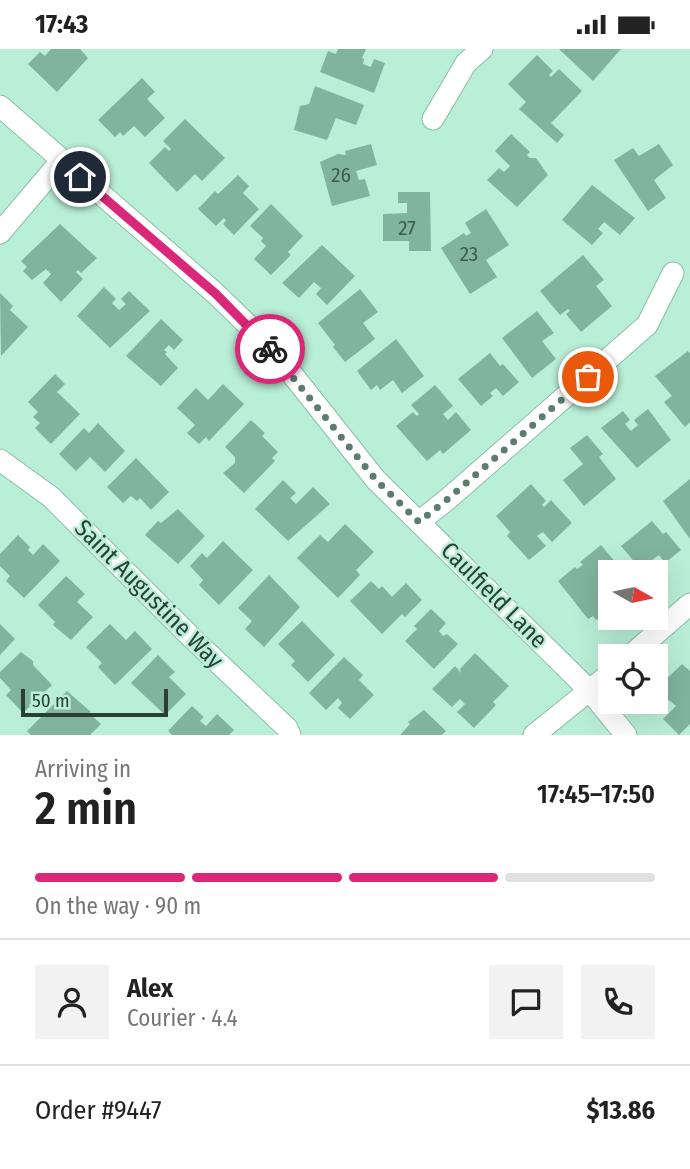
<!DOCTYPE html>
<html lang="en">
<head>
<meta charset="utf-8">
<style>
  body { margin:0; font-family:"Fira Sans Condensed",sans-serif; background:#f2f2f2; color:#222; height:100vh; display:flex; flex-direction:column; font-size:26px; white-space:nowrap }
  * { box-sizing:border-box; margin:0 }
  p { font-size:23px; color:#767676 }
  .icon { flex:none; width:38px; height:38px; fill:none; stroke:currentColor; stroke-width:2; stroke-linecap:round; stroke-linejoin:round }
  .map { position:relative; height:686px; overflow:hidden }
  .sheet { display:flex; flex-direction:column; background:#fff; flex:1 }
  .sheet>* { flex:none }
  .needle { width:46px; rotate:99deg }
  .tools { position:absolute; left:598px; top:511px; display:grid; gap:14px }
  .tools a { display:grid; place-items:center; width:70px; height:70px; border-radius:0px; background:#fff; box-shadow:0 7px 28px #0002; font-size:35px }
  .scale { position:absolute; left:21px; bottom:18px; width:147px; box-sizing:border-box; padding-left:7px; border:4px solid #2a3f37; border-top:0; font-size:19px; line-height:24px; white-space:nowrap; color:#2a3f37; -webkit-text-stroke:5px #b9eed7; paint-order:stroke }
  .pin { position:absolute; display:grid; place-items:center; width:60px; height:60px; color:#fff; margin:-30px; border:4px solid #fff; border-radius:50%; box-shadow:0 2px 7px #0007 }
  .courier { position:absolute; display:grid; place-items:center; width:70px; height:70px; margin:-35px; border:5px solid #db2777; border-radius:50%; background:#fff; color:#222; box-shadow:0 2px 9px #0007 }
  .headline em { font-style:normal; font-weight:600 }
  .headline div { display:flex; flex-direction:column-reverse }
  .headline { display:flex; align-items:center; justify-content:space-between; height:119px; padding:0 35px }
  h1 { font-size:46px; font-weight:600; line-height:52px }
  .bar { display:grid; grid-template-columns:repeat(4,1fr); gap:10px 7px; align-content:center; height:84px; padding:0 35px }
  .bar i { height:9px; border-radius:5px; background:#e0e0e0 }
  .bar .on { background:#db2777 }
  .bar p { grid-column:span 4 }
  .line { display:flex; align-items:center; gap:18px; padding:0 35px; border-top:2px solid #e0e0e0 }
  .line div { flex:1 }
  .round { display:grid; place-items:center; flex:none; width:74px; height:74px; border-radius:0px; background:#f2f2f2 }
  .status { display:flex; justify-content:space-between; align-items:center; height:49px; padding:0 35px; background:#fff; direction:ltr }
  .status svg { height:19px; fill:currentColor }
  .map>svg:first-child { display:block }
  .building { fill:#81b49f }
  .lines { fill:none; stroke-linecap:round; stroke-linejoin:round }
  .minor-casing { stroke:#8bbea8; stroke-width:23 }
  .minor { stroke:#fff; stroke-width:21 }
  .done { stroke:#5c7c6f; stroke-width:7; stroke-dasharray:0 12.6 }
  .route { stroke:#db2777; stroke-width:9 }
  .labels { text-anchor:middle; dominant-baseline:central; stroke-width:5; stroke-linejoin:round; paint-order:stroke }
  .number-label { font-size:21px; fill:#405c51 }
  .street-label { font-size:24px; fill:#2a3f37; stroke:#b9eed7 }
</style>
</head>
<body>
<div class="status"><b>17:43</b><svg viewBox="0 0 49 12"><path d="M0 12V9h3v3zM5 12V6h3v6zM10 12V3h3v9zM15 12V0h3v12zM26 1h20v11H26zM47 4h2v5h-2z"/></svg></div>
<div class="map">
<svg width="690" height="686" viewBox="0 0 690 686">
  <rect width="100%" height="100%" fill="#b9eed7"/>
  <!-- building -->
  <g class="building">
    <path d="M51,0H80L88,9L57,43L28,15L40,3L45,7Z"/>
    <path d="M338,0H366L362,9L364,10L363,15L371,18L374,10L385,14L374,44L320,23L328,2L336,5Z"/>
    <path d="M559,0H621L593,32Z"/>
    <path d="M537,6L553,22L549,26L551,28L559,20L582,42L551,74L564,86L557,94L519,60L526,53L508,35Z"/>
    <path d="M142,29L155,43L147,50L165,69L145,88L134,77L123,87L120,83L115,88L98,71Z"/>
    <path d="M315,37L364,56L356,76L336,69L327,91L294,81L300,57L309,55Z"/>
    <path d="M185,70L225,109L202,132L195,125L177,143L149,114L165,98L169,102L171,100L163,92Z"/>
    <path d="M511,85L530,103L527,106L530,109H536L548,126L517,158L487,131L499,119L504,123L510,117L495,102Z"/>
    <path d="M371,95L377,116L356,122L359,131L365,130L370,147L332,157L320,113L338,105L346,106L345,102Z"/>
    <path d="M659,95L673,116L654,131L666,149L648,162L614,111L633,99L639,107Z"/>
    <path d="M238,126L249,137L243,144L259,160L234,186L223,175L226,171L224,169L216,177L198,160L215,142L218,145Z"/>
    <path d="M592,136L635,169L620,186L604,173L598,180L603,184L592,196L562,171Z"/>
    <path d="M398,143H430L431,202H409V192H383V165L407,164V154H398Z"/>
    <path d="M271,155L303,187L288,203L291,206L271,226L254,210L266,197L261,192L263,189L250,177Z"/>
    <path d="M486,160L509,196L486,211L497,228L470,245L441,199L464,184L466,187L471,184L465,174Z"/>
    <path d="M60,175L97,209L81,224L78,221L76,223L83,230L61,253L43,234L51,225L46,220L32,231L23,222L27,218L21,212Z"/>
    <path d="M322,196L355,227L327,256L316,245L321,239L314,233L299,249L282,234Z"/>
    <path d="M583,206L604,231L596,237L612,257L581,283L566,265L570,262L568,260L560,266L540,242Z"/>
    <path d="M104,238L116,250L112,254L119,261L126,255L121,250L129,242L150,262L110,299L77,267Z"/>
    <path d="M360,240L378,263L363,274L375,290L345,313L333,298L335,296L318,274Z"/>
    <path d="M0,244L13,257L10,261L28,278L1,307Z"/>
    <path d="M537,262L554,284L542,292L556,310L532,329L502,289Z"/>
    <path d="M161,270L183,291L174,301L169,296L164,301L167,303L165,305L178,319L161,337L126,307Z"/>
    <path d="M396,290L424,327L402,344L393,331L380,341L377,336L371,341L357,322Z"/>
    <path d="M688,302L690,305V373L685,378L664,353L672,347L655,327Z"/>
    <path d="M490,304L500,317L503,315L519,333L503,347L496,339L490,344L493,347L481,357L458,330Z"/>
    <path d="M55,325L65,335L57,343L80,365L51,395L35,379L40,374L33,368L38,363L28,353Z"/>
    <path d="M223,335L244,355L209,392L206,388L199,395L187,384L195,376L177,359L196,339L208,351Z"/>
    <path d="M435,336L453,357L443,365L448,371L456,363L471,381L443,405L440,401L427,412L396,377L413,363L417,367L419,365L411,356Z"/>
    <path d="M648,360L671,391L637,419L601,379L623,362L630,371L625,375L631,382L638,376L634,371Z"/>
    <path d="M251,371L265,384L262,387L278,403L272,409L275,412L244,444L223,424L235,414V408L225,398Z"/>
    <path d="M98,374L125,402L105,423L90,408L76,422L59,405L84,379L89,384Z"/>
    <path d="M587,386L603,405L599,408L616,430L584,457L563,431L583,415L570,399Z"/>
    <path d="M136,409L169,443L151,461L140,449L137,452L131,447L123,454L107,438Z"/>
    <path d="M690,430V490L663,452Z"/>
    <path d="M283,431L296,444L290,449L296,455L313,438L330,455L288,492L255,460Z"/>
    <path d="M531,435L546,452L542,456L544,458L551,451L572,474L552,493L543,483L537,487L546,497L529,511L507,487L510,483L496,467Z"/>
    <path d="M178,460L205,487L178,515L145,486L158,472L161,474Z"/>
    <path d="M652,472L663,485L666,483L681,501L665,514L659,506L652,511L655,515L643,523L621,497Z"/>
    <path d="M345,475L374,503L356,521L360,526L338,549L297,509L320,486L328,493Z"/>
    <path d="M18,486L30,498L28,501L33,506L43,495L60,512L24,549L6,532L10,527L0,517V505Z"/>
    <path d="M223,492L253,521L219,556L199,536L203,531L190,517L202,504L207,509Z"/>
    <path d="M601,496L621,520L617,523H611V559L596,571L593,567L588,570L558,532L575,518L577,520L583,516L580,513Z"/>
    <path d="M269,526L300,558L264,598L245,580L252,572L238,559Z"/>
    <path d="M66,527L85,545L77,553L93,568L71,591L53,576L55,573L38,556Z"/>
    <path d="M371,532L379,540L382,537L392,548L406,534L422,551L405,568L402,565L382,585L350,552Z"/>
    <path d="M431,560L446,574L439,582L443,587L447,585L458,595L434,620L405,592L417,580L414,577Z"/>
    <path d="M302,572L335,606L308,633L291,616L295,612L278,595Z"/>
    <path d="M0,575L15,590L0,606Z"/>
    <path d="M110,575L126,591L135,582L152,600L115,636L98,618L102,614L86,598Z"/>
    <path d="M21,603L33,612V616L52,636L23,664L6,646L11,641L0,629V623Z"/>
    <path d="M475,604L509,637L493,653L496,656L474,679L457,663L465,655L460,650L452,658L432,640L455,617L461,624L460,620Z"/>
    <path d="M158,606L175,623L169,628L186,645L165,666L131,634Z"/>
    <path d="M344,608L363,626L359,631L374,646L350,670L338,659L342,654L338,649L326,661L309,644Z"/>
    <path d="M682,615L690,622V675L679,686L663,670L676,657L669,651L665,654L656,645V640Z"/>
    <path d="M67,642L91,663L89,664L101,675L90,686H31L27,682Z"/>
    <path d="M192,657L204,668L200,672L206,677L217,665L234,681L229,686H172L168,682Z"/>
    <path d="M424,661L446,682L442,686H400L410,675L408,673Z"/>
  </g>
  <g class="lines">
    <!-- minor casing -->
    <g class="minor-casing">
      <g id="minor">
        <path d="M0,57L216,245L251,279L280,310L376,431L590,642L626,686"/>
        <path d="M433,70L466,14L482,0"/>
        <path d="M0,184L61,112"/>
        <path d="M0,411L51,448L192,589L287,679L290,686"/>
        <path d="M419,473L449,449L647,276L673,224"/>
        <path d="M630,607L690,555"/>
        <path d="M534,686L611,624"/>
      </g>
    </g>
    <!-- minor -->
    <use href="#minor" class="minor"/>
  </g>
  <g class="lines">
    <!-- done -->
    <path class="done" d="M270,300L376,431L419,473L449,449L588,328"/>
    <!-- route -->
    <path class="route" d="M80,128L216,245L270,300"/>
  </g>
  <g class="labels">
    <!-- number labels -->
    <g class="number-label">
      <text x="341" y="126">26</text>
      <text x="407" y="179">27</text>
      <text x="469" y="205">23</text>
    </g>
    <!-- street labels -->
    <g class="street-label">
      <text transform="translate(149 545) rotate(45)">Saint Augustine Way</text>
      <text transform="translate(494 546) rotate(45)">Caulfield Lane</text>
    </g>
  </g>
</svg>
<div class="tools">
<a><svg class="needle" viewBox="-14 -14 28 28"><path d="M0-13l5 13h-10z" fill="#e53935"/><path d="M0 13l5-13h-10z" fill="#767676"/></svg></a>
<a><svg class="icon" aria-label="locate" viewBox="0 0 24 24"><circle cx="12" cy="12" r="6"/><path d="M12 2v4M12 18v4M2 12h4M18 12h4"/></svg></a>
</div>
<div class="scale">50 m</div>
<div class="pin" style="left:588px;top:328px;background:#ea580c"><svg class="icon" aria-label="bag" viewBox="0 0 24 24"><path d="M5 8h14l-1 12H6zM9 8a3 3 0 0 1 6 0"/></svg></div>
<div class="pin" style="left:80px;top:128px;background:#1f2937"><svg class="icon" aria-label="home" viewBox="0 0 24 24"><path d="M3 11l9-7 9 7M6 9v11h12V9"/></svg></div>
<div class="courier" style="left:270px;top:300px"><svg class="icon" aria-label="bike" viewBox="0 0 24 24"><circle cx="6" cy="16" r="4"/><circle cx="18" cy="16" r="4"/><path d="M6 16l4-8h5l3 8M10 8l3 8H6M13 5h3"/></svg></div>
</div>
<section class="sheet">
<div class="headline"><div><h1>2 min</h1><p>Arriving in</p></div><em>17:45–17:50</em></div>
<div class="bar"><i class="on"></i><i class="on"></i><i class="on"></i><i></i><p>On the way · 90 m</p></div>
<div class="line" style="height:126px"><a class="round"><svg class="icon" aria-label="person" viewBox="0 0 24 24"><circle cx="12" cy="8" r="4"/><path d="M4 21q1-7 8-7t8 7"/></svg></a><div><b>Alex</b><p>Courier · 4.4</p></div><a class="round"><svg class="icon" aria-label="chat" viewBox="0 0 24 24"><path d="M4 5h16v11H9l-5 4z"/></svg></a><a class="round"><svg class="icon" aria-label="phone" viewBox="0 0 24 24"><path d="M5 4h4l2 5-3 2q2 4 5 5l2-3 5 2v4C11 20 4 13 5 4z"/></svg></a></div>
<div class="line" style="height:91px"><div>Order #9447</div><b>$13.86</b></div>
</section>
</body>
</html>
